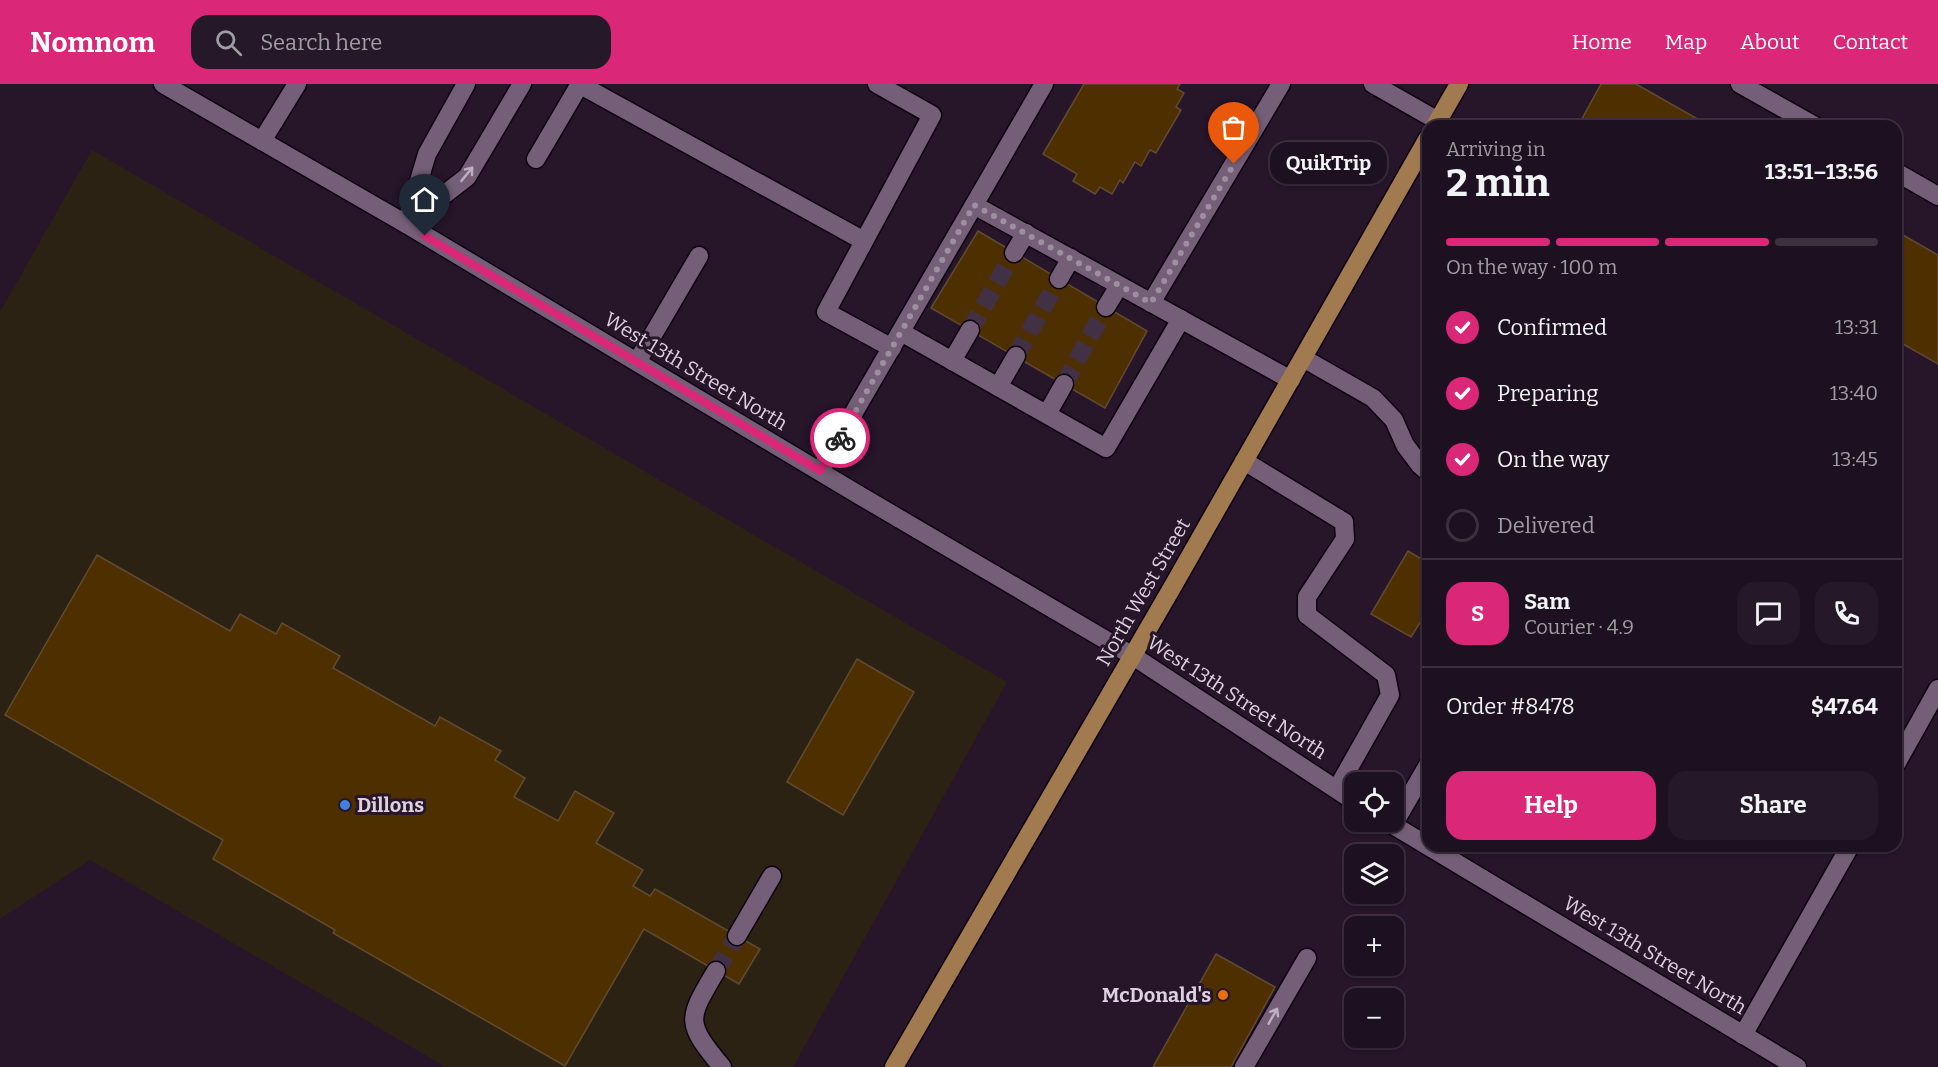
<!DOCTYPE html>
<html lang="en">
<head>
<meta charset="utf-8">
<style>
  body { margin:0; font-family:Bitter,serif; background:#251929; color:#f1f3f6; height:100vh; display:flex; flex-direction:column; font-size:22px; white-space:nowrap }
  * { box-sizing:border-box; margin:0 }
  p { font-size:20px; color:#a09da5 }
  .icon { flex:none; width:33px; height:33px; fill:none; stroke:currentColor; stroke-width:2; stroke-linecap:round; stroke-linejoin:round }
  .map { position:relative; flex:1; overflow:hidden }
  .sheet { position:absolute; left:1422px; top:36px; width:480px; height:732px; display:flex; flex-direction:column; background:#1d1020; border-radius:18px; box-shadow:0 2px 4px #0004,0 0 0 2px #3b303e }
  .sheet>* { flex:none }
  .controls { position:absolute; left:1344px; top:688px; display:grid; gap:12px }
  .controls a { display:grid; place-items:center; width:60px; height:60px; border-radius:12px; background:#1d1020; box-shadow:0 2px 4px #0004,0 0 0 2px #3b303e; font-size:30px }
  .pin { position:absolute; display:grid; place-items:center; width:51px; height:51px; color:#fff; margin:-62px -26px; border-radius:50% 50% 50% 0; rotate:-45deg; box-shadow:0 0 6px #0007 }
  .pin .icon { rotate:45deg }
  .courier { position:absolute; display:grid; place-items:center; width:60px; height:60px; margin:-30px; border:4px solid #db2777; border-radius:50%; background:#fff; color:#222; box-shadow:0 2px 8px #0007 }
  .bubble { position:absolute; height:42px; border-radius:18px; background:#1d1020; box-shadow:0 2px 4px #0004,0 0 0 2px #3b303e; font-size:20px; font-weight:700; line-height:42px; text-align:center }
  .head em { font-style:normal; font-weight:700 }
  .head div { display:flex; flex-direction:column-reverse }
  .head { display:flex; align-items:center; justify-content:space-between; height:102px; padding:0 24px }
  h1 { font-size:39px; font-weight:700; line-height:45px }
  .bar { display:grid; grid-template-columns:repeat(4,1fr); gap:9px 6px; align-content:center; height:72px; padding:0 24px }
  .bar i { height:8px; border-radius:4px; background:#3b303e }
  .bar .selected { background:#db2777 }
  .bar p { grid-column:span 4 }
  .line { display:flex; align-items:center; gap:15px; padding:0 24px; border-top:2px solid #3b303e }
  .line div { flex:1 }
  .round { display:grid; place-items:center; flex:none; width:63px; height:63px; border-radius:18px; background:#251929 }
  ol { padding:0 24px; list-style:none }
  li { display:flex; align-items:center; gap:18px; height:66px }
  li p { margin-inline-start:auto }
  li .icon { padding:6px; border-radius:50%; background:#db2777; color:#fff; stroke-width:4 }
  li:last-child { color:#a09da5 }
  li i { width:33px; height:33px; border:3px solid #3b303e; border-radius:50% }
  .button { display:flex; gap:12px; margin-top:auto; padding:12px 24px }
  .button a { flex:1; height:69px; border-radius:18px; background:#db2777; color:#fff; font-size:24px; font-weight:700; line-height:69px; text-align:center }
  .button a+a { background:#251929; color:#f1f3f6 }
  header { display:flex; align-items:center; gap:36px; box-sizing:border-box; height:84px; padding:0 30px; background:#db2777; color:#fff }
  header strong { font-size:28px }
  nav { display:flex; gap:33px; margin-inline-start:auto; font-size:21px }
  .search { width:420px; height:54px; background:#251929; display:flex; align-items:center; gap:15px; box-sizing:border-box; padding:0 21px; border-radius:18px; color:#a09da5; font-size:22px }
  .map>svg:first-child { display:block }
  .commercial { fill:#2c2213 }
  .building { fill:#4e3000; stroke:#604b32; stroke-width:1.5 }
  .lines { fill:none; stroke-linecap:round; stroke-linejoin:round }
  .minor-tunnel { stroke:#423145; stroke-width:18; stroke-dasharray:18 9; stroke-linecap:butt }
  .minor-casing { stroke:#0f0212; stroke-width:21 }
  .major-casing { stroke:#0f0212; stroke-width:21 }
  .minor { stroke:#755f78; stroke-width:18 }
  .major { stroke:#a27a50; stroke-width:18 }
  .oneway { stroke:#beafc1 }
  .done { stroke:#9e8fa0; stroke-width:6; stroke-dasharray:0 10.8 }
  .route { stroke:#db2777; stroke-width:8 }
  .shop-dot { fill:#3f7fe0; stroke:#27152a; stroke-width:2 }
  .food-dot { fill:#e8710a; stroke:#27152a; stroke-width:2 }
  .labels { text-anchor:middle; dominant-baseline:central; stroke-width:6; stroke-linejoin:round; paint-order:stroke }
  .street-label { font-size:20px; fill:#ded1e0; stroke:#27152a }
  .poi-label { font-size:20px; font-weight:bold; fill:#ded1e0; stroke:#27152a; text-anchor:start }
</style>
</head>
<body>
<header>
<strong>Nomnom</strong>
<div class="search"><svg class="icon" aria-label="search" viewBox="0 0 24 24"><circle cx="10" cy="10" r="6"/><path d="M15 15l6 6"/></svg>Search here</div>
<nav><a>Home</a><a>Map</a><a>About</a><a>Contact</a></nav>
</header>
<div class="map">
<svg width="1938" height="983" viewBox="0 0 1938 983">
  <rect width="100%" height="100%" fill="#27152a"/>
  <!-- commercial -->
  <path class="commercial" d="M92,66L1007,598L793,983H446L90,776L0,835V228Z"/>
  <!-- building -->
  <g class="building">
    <path d="M1084,0H1180L1177,5L1184,9L1176,23L1181,26L1156,69L1150,66L1141,82L1135,78L1123,99L1120,96L1112,110L1100,103L1095,110L1073,97L1077,90L1043,70Z"/>
    <path d="M1601,0H1636L1710,42H1578Z"/>
    <path d="M978,147L1147,247L1105,324L931,224Z"/>
    <path d="M1896,147L1938,171V280L1896,256Z"/>
    <path d="M1408,467L1428,479V526L1411,553L1371,530Z"/>
    <path d="M97,471L230,547L240,530L276,550L282,539L340,572L333,584L435,642L440,633L501,667L495,676L525,694L514,713L558,737L575,707L614,729L596,759L643,786L633,802L650,812L655,805L760,865L739,900L644,845L565,982L333,849L335,846L213,775L223,756L5,631Z"/>
    <path d="M857,575L914,608L843,731L787,698Z"/>
    <path d="M1216,870L1275,903L1231,983H1153Z"/>
  </g>
  <g class="lines">
    <!-- minor-tunnel -->
    <g class="minor-tunnel">
      <path d="M970,246L1014,169"/>
      <path d="M1016,272L1059,195"/>
      <path d="M1064,300L1106,223"/>
      <path d="M716,887L737,852"/>
    </g>
    <!-- minor casing -->
    <g class="minor-casing">
      <g id="minor">
        <path d="M163,0L406,140L859,411L1133,572L1354,717"/>
        <path d="M579,0L864,157"/>
        <path d="M877,0L932,31L826,228L892,264"/>
        <path d="M1373,0L1438,37"/>
        <path d="M1740,0L1815,42"/>
        <path d="M262,57L297,0"/>
        <path d="M536,75L580,0"/>
        <path d="M1896,88L1938,112"/>
        <path d="M974,121L1291,296"/>
        <path d="M406,140L467,93L522,0"/>
        <path d="M406,140L427,70L466,0"/>
        <path d="M1014,169L1026,149"/>
        <path d="M1059,195L1071,174"/>
        <path d="M1151,219L1281,0"/>
        <path d="M1106,223L1119,202"/>
        <path d="M901,248L1106,364L1181,235"/>
        <path d="M1303,274L1373,314L1394,336L1405,361L1420,381L1428,388"/>
        <path d="M952,277L970,246"/>
        <path d="M637,278L699,172"/>
        <path d="M998,303L1016,272"/>
        <path d="M1047,330L1064,300"/>
        <path d="M1244,377L1344,438L1345,455L1307,513V531L1386,591L1390,611L1337,705"/>
        <path d="M820,387L1044,0"/>
        <path d="M1896,680L1938,605"/>
        <path d="M1388,738L1797,983"/>
        <path d="M1393,741L1428,681"/>
        <path d="M737,852L772,792"/>
        <path d="M716,887C687,936 685,938 722,983"/>
        <path d="M1743,951L1850,762"/>
        <path d="M1244,983L1307,874"/>
      </g>
    </g>
    <!-- major casing -->
    <g class="major-casing">
      <g id="major">
        <path d="M1435,42L1459,0"/>
        <path d="M894,983L1173,502L1428,54"/>
      </g>
    </g>
    <!-- minor -->
    <use href="#minor" class="minor"/>
    <!-- major -->
    <use href="#major" class="major"/>
  </g>
  <!-- one-way arrows -->
  <defs><path id="oneway-shaft" d="M-6 0H5M1.5-3L5.5 0L1.5 3" fill="none" stroke-width="1.6" stroke-linecap="round" stroke-linejoin="round" transform="scale(1.5)"/></defs>
  <g class="oneway">
    <use href="#oneway-shaft" transform="translate(467 90) rotate(-51)"/>
    <use href="#oneway-shaft" transform="translate(1273 932) rotate(-60)"/>
  </g>
  <g class="lines">
    <!-- done -->
    <path class="done" d="M840,354L974,121L1151,219L1234,80"/>
    <!-- route -->
    <path class="route" d="M425,152L820,387L840,354"/>
  </g>
  <!-- markers -->
  <circle class="shop-dot" cx="345" cy="721" r="6"/>
  <circle class="food-dot" cx="1223" cy="911" r="6"/>
  <g class="labels">
    <!-- street labels -->
    <g class="street-label">
      <text transform="translate(696 287) rotate(31)">West 13th Street North</text>
      <text transform="translate(1143 508) rotate(-60)">North West Street</text>
      <text transform="translate(1237 613) rotate(33)">West 13th Street North</text>
      <text transform="translate(1655 871) rotate(31)">West 13th Street North</text>
    </g>
    <!-- poi labels -->
    <g class="poi-label">
      <text x="357" y="721">Dillons</text>
      <text x="1211" y="911" text-anchor="end">McDonald's</text>
    </g>
  </g>
</svg>
<div class="controls">
<a><svg class="icon" aria-label="locate" viewBox="0 0 24 24"><circle cx="12" cy="12" r="6"/><path d="M12 2v4M12 18v4M2 12h4M18 12h4"/></svg></a>
<a><svg class="icon" aria-label="layers" viewBox="0 0 24 24"><path d="M12 4l9 5-9 5-9-5zM3 14l9 5 9-5"/></svg></a>
<a>+</a>
<a>−</a>
</div>
<div class="pin" style="left:1234px;top:80px;background:#ea580c"><svg class="icon" aria-label="bag" viewBox="0 0 24 24"><path d="M5 8h14l-1 12H6zM9 8a3 3 0 0 1 6 0"/></svg></div>
<div class="pin" style="left:425px;top:152px;background:#1f2937"><svg class="icon" aria-label="home" viewBox="0 0 24 24"><path d="M3 11l9-7 9 7M6 9v11h12V9"/></svg></div>
<div class="courier" style="left:840px;top:354px"><svg class="icon" aria-label="bike" viewBox="0 0 24 24"><circle cx="6" cy="16" r="4"/><circle cx="18" cy="16" r="4"/><path d="M6 16l4-8h5l3 8M10 8l3 8H6M13 5h3"/></svg></div>
<div class="bubble" style="left:1270px;top:58px;width:117px">QuikTrip</div>
<section class="sheet">
<div class="head"><div><h1>2 min</h1><p>Arriving in</p></div><em>13:51–13:56</em></div>
<div class="bar"><i class="selected"></i><i class="selected"></i><i class="selected"></i><i></i><p>On the way · 100 m</p></div>
<ol>
<li><svg class="icon" aria-label="check" viewBox="0 0 24 24"><path d="M5 12l5 5 9-10"/></svg>Confirmed<p>13:31</p></li>
<li><svg class="icon" aria-label="check" viewBox="0 0 24 24"><path d="M5 12l5 5 9-10"/></svg>Preparing<p>13:40</p></li>
<li><svg class="icon" aria-label="check" viewBox="0 0 24 24"><path d="M5 12l5 5 9-10"/></svg>On the way<p>13:45</p></li>
<li><i></i>Delivered</li>
</ol>
<div class="line" style="height:108px"><b class="round" style="background:#db2777;color:#fff">S</b><div><b>Sam</b><p>Courier · 4.9</p></div><a class="round"><svg class="icon" aria-label="chat" viewBox="0 0 24 24"><path d="M4 5h16v11H9l-5 4z"/></svg></a><a class="round"><svg class="icon" aria-label="phone" viewBox="0 0 24 24"><path d="M5 4h4l2 5-3 2q2 4 5 5l2-3 5 2v4C11 20 4 13 5 4z"/></svg></a></div>
<div class="line" style="height:78px"><div>Order #8478</div><b>$47.64</b></div>
<div class="button"><a>Help</a><a>Share</a></div>
</section>
</div>
</body>
</html>
